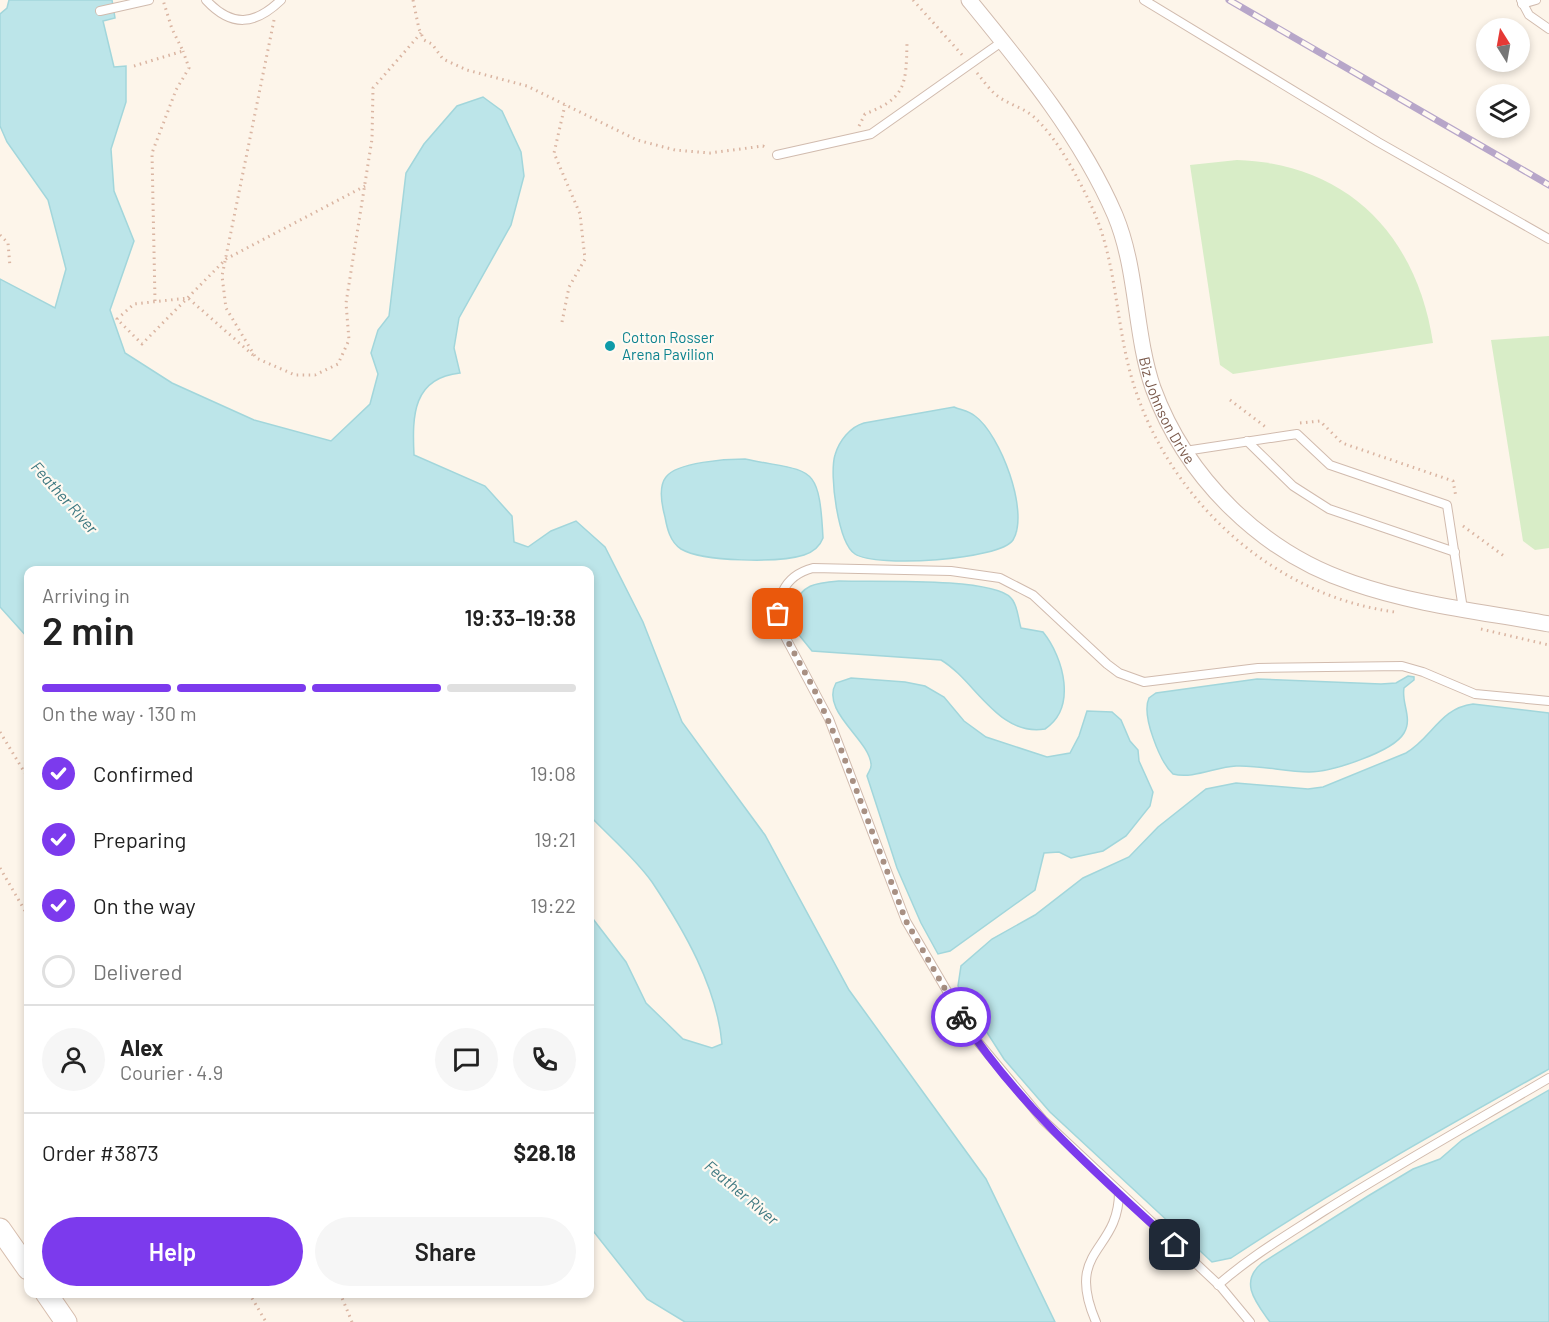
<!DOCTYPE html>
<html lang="en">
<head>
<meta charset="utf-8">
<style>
  body { margin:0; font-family:Barlow,sans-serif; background:#f6f6f6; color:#222; height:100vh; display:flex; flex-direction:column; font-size:22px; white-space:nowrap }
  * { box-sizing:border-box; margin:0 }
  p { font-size:20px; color:#767676 }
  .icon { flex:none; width:33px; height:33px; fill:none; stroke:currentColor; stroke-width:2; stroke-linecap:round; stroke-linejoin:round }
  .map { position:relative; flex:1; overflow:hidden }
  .side { position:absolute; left:24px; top:566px; width:570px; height:732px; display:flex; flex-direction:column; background:#fff; border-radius:12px; box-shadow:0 3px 9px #0003 }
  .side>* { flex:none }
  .needle { width:39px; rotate:349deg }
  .fabs { position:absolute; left:1476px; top:18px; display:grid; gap:12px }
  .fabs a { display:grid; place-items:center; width:54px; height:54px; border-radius:50%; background:#fff; box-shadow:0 3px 9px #0003; font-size:30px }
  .pin { position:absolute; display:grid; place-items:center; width:51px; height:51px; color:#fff; margin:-26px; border-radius:12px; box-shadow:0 3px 9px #0006 }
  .courier { position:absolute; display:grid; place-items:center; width:60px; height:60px; margin:-30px; border:4px solid #7c3aed; border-radius:50%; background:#fff; color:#222; box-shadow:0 2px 8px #0007 }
  .overview em { font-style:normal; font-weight:600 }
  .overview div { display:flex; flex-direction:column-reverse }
  .overview { display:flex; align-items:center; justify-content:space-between; height:102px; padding:0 18px }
  h1 { font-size:39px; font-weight:600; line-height:45px }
  .bar { display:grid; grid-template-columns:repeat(4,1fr); gap:9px 6px; align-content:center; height:72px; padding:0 18px }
  .bar i { height:8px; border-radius:4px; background:#e0e0e0 }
  .bar .on { background:#7c3aed }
  .bar p { grid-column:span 4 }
  .line { display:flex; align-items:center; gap:15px; padding:0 18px; border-top:2px solid #e0e0e0 }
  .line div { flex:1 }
  .round { display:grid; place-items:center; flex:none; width:63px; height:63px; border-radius:32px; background:#f6f6f6 }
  ol { padding:0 18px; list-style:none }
  li { display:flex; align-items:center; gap:18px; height:66px }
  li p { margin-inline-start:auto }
  li .icon { padding:6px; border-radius:50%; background:#7c3aed; color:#fff; stroke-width:4 }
  li:last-child { color:#767676 }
  li i { width:33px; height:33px; border:3px solid #e0e0e0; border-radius:50% }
  .action { display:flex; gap:12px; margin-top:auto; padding:12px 18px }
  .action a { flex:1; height:69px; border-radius:36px; background:#7c3aed; color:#fff; font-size:24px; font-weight:600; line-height:69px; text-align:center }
  .action a+a { background:#f6f6f6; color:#222 }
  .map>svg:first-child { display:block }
  .green { fill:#d8edc7 }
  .water { fill:#bce5e9; stroke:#a2d6db; stroke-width:1.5 }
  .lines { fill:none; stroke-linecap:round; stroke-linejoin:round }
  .service-casing { stroke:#d1bbae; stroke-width:10 }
  .minor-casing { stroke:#d1bbae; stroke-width:17 }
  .secondary-casing { stroke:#d7beae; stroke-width:23 }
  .path { stroke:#dab5a2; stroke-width:3; stroke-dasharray:1.5 4.5; stroke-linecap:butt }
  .service { stroke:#fff; stroke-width:8 }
  .minor { stroke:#fff; stroke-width:15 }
  .secondary { stroke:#fff; stroke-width:21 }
  .rail-casing { stroke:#b7a6c9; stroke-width:7 }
  .rail { stroke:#fff9f1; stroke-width:4.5; stroke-dasharray:14; stroke-linecap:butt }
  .done { stroke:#a89083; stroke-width:6; stroke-dasharray:0 10.8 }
  .route { stroke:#7c3aed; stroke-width:8 }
  .culture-dot { fill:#0f9aa8; stroke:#fff9f1; stroke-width:2 }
  .labels { text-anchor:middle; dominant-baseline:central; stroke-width:4.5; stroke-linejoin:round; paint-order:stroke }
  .culture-label { font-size:15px; fill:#0d838f; stroke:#fff9f1; text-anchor:start }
  .street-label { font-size:15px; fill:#7a594b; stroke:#fff9f1 }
  .water-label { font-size:16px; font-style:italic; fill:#3d7880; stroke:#fff9f1 }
</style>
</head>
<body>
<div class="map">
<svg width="1549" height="1322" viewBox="0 0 1549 1322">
  <rect width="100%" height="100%" fill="#fdf5ea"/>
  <!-- green -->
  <g class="green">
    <path d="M1237,160C1348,164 1417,236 1433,343L1233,374L1220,365L1190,165Z"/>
    <path d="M1549,336V548L1535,550L1523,541L1491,340Z"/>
  </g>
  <!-- water -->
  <g class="water">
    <path d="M9,0H112L115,18L103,21L114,67L126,66V102L111,149L114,191L134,241L110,310L125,353L172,383L254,420L331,441L370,404L378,374L371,353L378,330L389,316L406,173L424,144L457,106L483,97L502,111L521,152L524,176L511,225L459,318L454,348L460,373C413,378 412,415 414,455L485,486L512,516L514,542L528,547L551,531L576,521L605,547L643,622L682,722L765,835L849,990L986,1179L1055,1322H685L647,1299L590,1227V915L626,962L646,1003L683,1039L712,1048L722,1044C717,987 684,930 652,882C635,858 610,837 590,816V570H28V638L0,607V279L55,308L66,269L48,200L7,142L0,126V14L7,8Z"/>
    <path d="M954,407C961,410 969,411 975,416C1000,434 1030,512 1013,540C1000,560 876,568 855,554C838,543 829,474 835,455C839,441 850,427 864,423Z"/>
    <path d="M745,459C812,473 819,461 823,538C820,546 813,552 804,555C779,563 703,562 681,549C670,542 667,528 665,517C662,506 658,487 666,477C677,462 727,459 745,459Z"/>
    <path d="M839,581C871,582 992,577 1011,598C1018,605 1018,619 1021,628L1043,632C1064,658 1077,708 1045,729C998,737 975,680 941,660L812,651L799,635L792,608C802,584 815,583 839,581Z"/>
    <path d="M1408,676L1414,677V680L1404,688C1401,703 1413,718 1404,733C1393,752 1331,772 1309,772C1285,772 1261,765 1236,766C1215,767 1194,779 1173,774C1160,762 1141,715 1149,698L1156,693L1257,679L1381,684L1396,683Z"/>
    <path d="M851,678L905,682L925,686L944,697L964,721L986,737L1047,757L1070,753L1079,736L1087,711L1112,712L1121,720L1130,741L1138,750L1139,761L1153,792L1150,806L1126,836L1103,851L1071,858L1059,852L1044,853L1035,890L950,951L938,954L921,923L897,868L867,776C868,772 872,769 871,764C869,739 820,711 836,683Z"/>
    <path d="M1473,704L1549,713V1069C1442,1129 1333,1190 1231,1258L1212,1262L1050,1112L1004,1059L961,992L958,986L961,966L992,939L1035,915L1083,878L1129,857L1158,827L1206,789L1236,783L1308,789L1323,787L1406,753C1432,738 1440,708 1473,704Z"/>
    <path d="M1549,1090V1322H1270L1267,1318C1254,1300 1240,1281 1262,1263L1368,1196L1413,1169L1440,1159L1462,1140Z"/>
  </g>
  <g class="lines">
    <!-- service casing -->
    <g class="service-casing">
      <g id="service">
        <path d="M206,0C232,28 255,25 281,0"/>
        <path d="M1144,0L1378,142L1549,239"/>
        <path d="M1521,0L1529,15L1549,29"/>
        <path d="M1522,4L1536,0"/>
        <path d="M100,11L149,0"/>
        <path d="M777,155L871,134L1003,41"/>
        <path d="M1247,441L1293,486L1329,509L1455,552"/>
        <path d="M1185,451L1297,434L1330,465L1447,505L1463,609"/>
        <path d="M1218,1285C1251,1256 1287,1235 1324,1211C1397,1165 1474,1122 1549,1078"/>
        <path d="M1096,1322C1064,1248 1119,1253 1119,1192"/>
        <path d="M1250,1322L1221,1287L1043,1120L974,1037L906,921L829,719L781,629C774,600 783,576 813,568L951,571L1000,578L1033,595L1107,664L1119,673L1144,682L1258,668L1402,666L1423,672L1475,694L1549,701"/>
      </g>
    </g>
    <!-- minor casing -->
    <g class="minor-casing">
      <g id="minor">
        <path id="s1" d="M969,0C1023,66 1081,136 1115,215C1138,270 1134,332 1153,388C1186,478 1262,553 1353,583C1416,605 1484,612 1549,624"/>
      </g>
    </g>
    <!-- secondary casing -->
    <g class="secondary-casing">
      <g id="secondary">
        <path d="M0,1229L28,1269"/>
        <path d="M46,1293L66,1322"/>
      </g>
    </g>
    <!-- path -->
    <g class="path">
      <path d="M413,0L419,29L424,40L432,44L443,59L467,70L527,86L637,140L675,150L710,153L763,146L768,149"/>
      <path d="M913,0L964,57"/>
      <path d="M274,20L222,276L226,308L256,358L295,375H315L338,364L349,340L346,303L372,139L373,88L421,33"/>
      <path d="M134,66L183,51L172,29L163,0"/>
      <path d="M977,73C984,81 990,91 999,97C1010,105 1024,108 1034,117C1058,139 1077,176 1091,205C1115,256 1115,310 1128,364C1158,489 1266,595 1395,612"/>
      <path d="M859,126L865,114C906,98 906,85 907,43"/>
      <path d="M0,235L8,243L10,267"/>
      <path d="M155,301L152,153L176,90L189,68L183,51"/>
      <path d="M562,322L569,287L585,259L580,214L554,153L565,105"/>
      <path d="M253,355L188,298L134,304L117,319L142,344L226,259L365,186"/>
      <path d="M1230,400L1267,428"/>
      <path d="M1300,423L1320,421L1342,443L1453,481L1456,497"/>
      <path d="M1463,526L1504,556"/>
      <path d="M1481,629L1549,645"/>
      <path d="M0,732L28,778"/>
      <path d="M0,868L28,916"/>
      <path d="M249,1293L266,1322"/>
      <path d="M340,1293L352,1322"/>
    </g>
    <!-- service -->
    <use href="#service" class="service"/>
    <!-- minor -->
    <use href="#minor" class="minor"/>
    <!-- secondary -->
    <use href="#secondary" class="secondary"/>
    <!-- rail casing -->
    <g class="rail-casing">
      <path id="rail" d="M1229,0L1549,185"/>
    </g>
    <!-- rail -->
    <use href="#rail" class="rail"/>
  </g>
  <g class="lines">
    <!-- done -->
    <path class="done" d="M778,614L781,629L814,689L840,747L906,921L961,1017"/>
    <!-- route -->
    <path class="route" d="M961,1017C1018,1105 1098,1175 1175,1245"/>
  </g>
  <!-- markers -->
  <circle class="culture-dot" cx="610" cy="346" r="6"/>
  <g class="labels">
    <!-- culture labels -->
    <g class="culture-label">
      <text x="622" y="337">Cotton Rosser<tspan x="622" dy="17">Arena Pavilion</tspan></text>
    </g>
    <!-- street labels -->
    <g class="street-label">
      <text stroke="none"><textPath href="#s1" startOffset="464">Biz Johnson Drive</textPath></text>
    </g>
    <!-- water labels -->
    <g class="water-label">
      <text transform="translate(65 497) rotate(48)">Feather River</text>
      <text transform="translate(742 1192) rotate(40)">Feather River</text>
    </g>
  </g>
</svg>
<div class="fabs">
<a><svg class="needle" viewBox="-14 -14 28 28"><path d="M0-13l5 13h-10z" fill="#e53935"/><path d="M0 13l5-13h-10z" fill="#767676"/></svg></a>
<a><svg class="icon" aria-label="layers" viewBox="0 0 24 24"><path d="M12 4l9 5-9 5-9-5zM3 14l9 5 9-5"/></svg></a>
</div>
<div class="pin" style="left:778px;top:614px;background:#ea580c"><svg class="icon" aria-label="bag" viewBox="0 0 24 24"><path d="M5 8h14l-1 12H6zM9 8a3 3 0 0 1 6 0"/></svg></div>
<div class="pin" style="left:1175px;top:1245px;background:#1f2937"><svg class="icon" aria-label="home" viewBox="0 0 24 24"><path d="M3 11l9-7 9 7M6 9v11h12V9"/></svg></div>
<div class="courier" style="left:961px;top:1017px"><svg class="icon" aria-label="bike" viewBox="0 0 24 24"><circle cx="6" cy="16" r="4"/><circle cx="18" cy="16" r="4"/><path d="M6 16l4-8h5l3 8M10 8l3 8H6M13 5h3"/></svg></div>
<section class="side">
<div class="overview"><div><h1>2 min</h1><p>Arriving in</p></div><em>19:33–19:38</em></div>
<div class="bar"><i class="on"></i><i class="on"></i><i class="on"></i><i></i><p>On the way · 130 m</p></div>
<ol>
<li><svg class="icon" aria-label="check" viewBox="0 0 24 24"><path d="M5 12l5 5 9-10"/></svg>Confirmed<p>19:08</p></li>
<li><svg class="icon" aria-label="check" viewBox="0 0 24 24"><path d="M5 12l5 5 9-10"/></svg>Preparing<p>19:21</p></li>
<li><svg class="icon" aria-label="check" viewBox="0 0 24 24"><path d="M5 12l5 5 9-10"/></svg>On the way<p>19:22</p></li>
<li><i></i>Delivered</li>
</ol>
<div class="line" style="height:108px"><a class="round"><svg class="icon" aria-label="person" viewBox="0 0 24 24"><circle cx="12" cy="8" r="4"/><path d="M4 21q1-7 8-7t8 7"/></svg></a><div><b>Alex</b><p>Courier · 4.9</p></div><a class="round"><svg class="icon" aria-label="chat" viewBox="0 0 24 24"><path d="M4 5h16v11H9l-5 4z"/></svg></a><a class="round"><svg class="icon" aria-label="phone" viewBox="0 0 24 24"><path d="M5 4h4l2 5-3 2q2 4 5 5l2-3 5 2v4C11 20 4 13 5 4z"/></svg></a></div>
<div class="line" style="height:78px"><div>Order #3873</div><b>$28.18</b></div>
<div class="action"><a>Help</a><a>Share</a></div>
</section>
</div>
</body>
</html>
